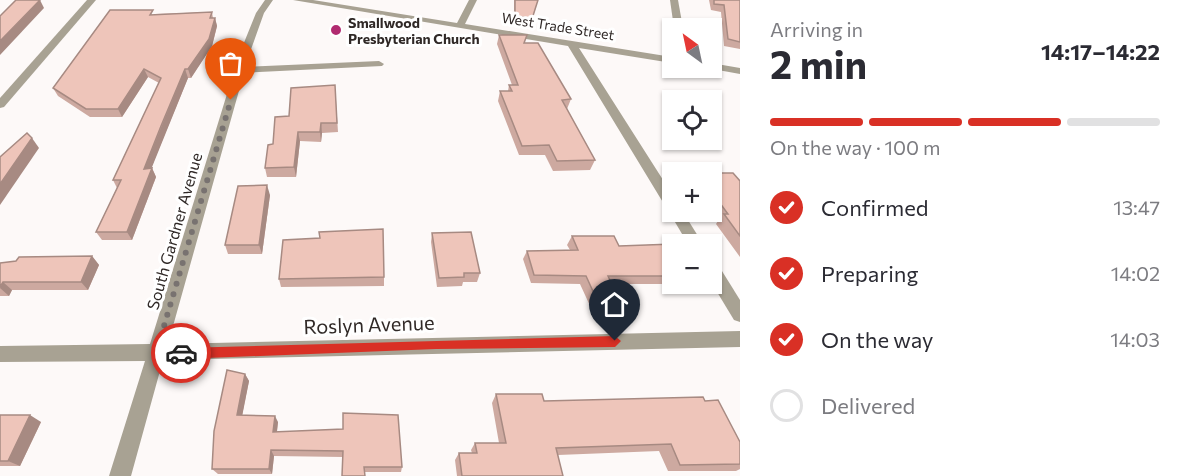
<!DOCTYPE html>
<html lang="en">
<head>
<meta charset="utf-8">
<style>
  body { margin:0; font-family:Commissioner,sans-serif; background:#f7f7f7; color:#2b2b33; height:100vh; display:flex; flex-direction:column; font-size:22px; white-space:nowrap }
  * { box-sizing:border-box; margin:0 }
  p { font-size:20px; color:#7c7c81 }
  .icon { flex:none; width:33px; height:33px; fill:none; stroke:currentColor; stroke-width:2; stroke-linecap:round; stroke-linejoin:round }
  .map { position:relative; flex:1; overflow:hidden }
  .side { display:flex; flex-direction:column; background:#fff; width:450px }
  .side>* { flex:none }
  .needle { width:39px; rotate:327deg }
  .buttons { position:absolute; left:662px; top:18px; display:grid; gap:12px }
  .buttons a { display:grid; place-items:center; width:60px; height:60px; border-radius:0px; background:#fff; box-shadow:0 2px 4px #0004; font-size:30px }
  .pin { position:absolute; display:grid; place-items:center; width:51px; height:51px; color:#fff; margin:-62px -26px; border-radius:50% 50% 50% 0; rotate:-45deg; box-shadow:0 0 6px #0007 }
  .pin .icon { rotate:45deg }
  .courier { position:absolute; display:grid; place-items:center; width:60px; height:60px; margin:-30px; border:4px solid #d93025; border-radius:50%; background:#fff; color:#222; box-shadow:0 2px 8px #0007 }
  .summary em { font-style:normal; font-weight:700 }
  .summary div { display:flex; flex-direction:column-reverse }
  .summary { display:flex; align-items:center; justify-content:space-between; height:102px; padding:0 30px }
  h1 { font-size:39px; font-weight:700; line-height:45px }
  .bar { display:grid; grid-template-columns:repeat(4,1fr); gap:9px 6px; align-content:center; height:72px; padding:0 30px }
  .bar i { height:8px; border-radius:4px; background:#e1e1e2 }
  .bar .current { background:#d93025 }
  .bar p { grid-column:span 4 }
  ol { padding:0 30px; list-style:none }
  li { display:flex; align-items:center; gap:18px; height:66px }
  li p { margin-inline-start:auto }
  li .icon { padding:6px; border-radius:50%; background:#d93025; color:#fff; stroke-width:4 }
  li:last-child { color:#7c7c81 }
  li i { width:33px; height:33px; border:3px solid #e1e1e2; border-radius:50% }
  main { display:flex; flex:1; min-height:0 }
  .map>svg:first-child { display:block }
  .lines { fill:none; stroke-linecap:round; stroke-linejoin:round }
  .service { fill:#a8a293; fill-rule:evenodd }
  .minor { fill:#a8a293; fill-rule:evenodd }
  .wall { fill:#cda9a0 }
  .shaded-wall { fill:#a78a82 }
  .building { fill:#eec5ba; stroke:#a78a82; stroke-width:1.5 }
  .route { fill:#d93025 }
  .done { stroke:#787270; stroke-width:6; stroke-dasharray:0 10.8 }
  .poi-dot { fill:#b12b70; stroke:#fff; stroke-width:2 }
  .labels { text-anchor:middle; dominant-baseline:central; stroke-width:6; stroke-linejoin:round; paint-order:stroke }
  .far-poi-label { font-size:14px; font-weight:bold; fill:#302927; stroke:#fff; text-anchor:start }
  .far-street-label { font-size:14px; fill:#302927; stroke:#fff }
  .street-label { font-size:16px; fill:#302927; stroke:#fff }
  .near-street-label { font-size:20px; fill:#302927; stroke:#fff }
</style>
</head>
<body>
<main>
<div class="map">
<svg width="740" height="476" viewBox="0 0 740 476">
  <rect width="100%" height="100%" fill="#fdf9f8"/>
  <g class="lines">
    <!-- service -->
    <path class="service" d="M379,61L384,64L382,66L240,73L235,70L240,67Z"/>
    <!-- minor -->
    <g class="minor">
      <path d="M87,0H96L4,107L0,108V98Z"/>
      <path d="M265,0H273L264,13L249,55L168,344L740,331V347L163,360L131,476H109L145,361L0,362V346L150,344L239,55L256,13Z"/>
      <path d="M293,0H313L457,23L469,0H477L465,24L672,57V63L579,48L672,194V212H683L703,244H688L669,212L670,210L667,209L568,46Z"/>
      <path d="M670,0H678L683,28H674Z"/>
      <path d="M711,63L740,68V74L707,68H711Z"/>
      <path d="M711,262L717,263L740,300V322L734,320L711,282Z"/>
    </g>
  </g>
  <!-- wall -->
  <g class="wall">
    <path d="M514,0H538L531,23L514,21Z"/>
    <path d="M709,0H740V49L724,46L721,12L711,10Z"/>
    <path d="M212,12L213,18H215L217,26L212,46L191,78H188L151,168H152L156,177L132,240H102L96,232L117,188L113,180L159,83L148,77L122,117H90L58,96L53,88L155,14Z"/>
    <path d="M499,35L524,43L571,99L567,109L595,160L590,170L553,171L545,155H519L498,101L500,91H508L509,85H512L497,44Z"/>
    <path d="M335,85L338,132L322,133L321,142L300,141L296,177H267L265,168L273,144L289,116Z"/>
    <path d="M711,173L740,181V257L716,224L718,221L711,211Z"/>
    <path d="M270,195L262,254H228L225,245Z"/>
    <path d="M432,233L480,273L477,282H463L462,286L437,287L431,242Z"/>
    <path d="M572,236L619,246L672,244V284H687H612L619,299L613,307L591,308L580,284L531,283L523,259L527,251L570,250L567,245Z"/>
    <path d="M92,256L99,265L88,290H12L9,296H0V263Z"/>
    <path d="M384,277V286L281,287L279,279Z"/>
    <path d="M245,374L249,381L242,415L278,422L277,432L402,467L401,472H365L343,457L274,456L272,474H218L212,469Z"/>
    <path d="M496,394L544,401H705L740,442V469L736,471H668L659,451L558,455L563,476H457L455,460L459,453H472L471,450L475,443H499L492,403Z"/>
    <path d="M0,415L41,422L20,466H0Z"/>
  </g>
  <!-- shaded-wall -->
  <g class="shaded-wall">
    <path d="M40,0L44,8L0,55V41Z"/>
    <path d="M215,18L217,26L212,46L191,78L188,69Z"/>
    <path d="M144,69L148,77L122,117L118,109Z"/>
    <path d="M185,69L188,78L148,177L144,169Z"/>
    <path d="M321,123L322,133L321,142L320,132Z"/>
    <path d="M298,132L300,141L296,177L294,167Z"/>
    <path d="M32,138L39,148L0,205V184Z"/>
    <path d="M152,168L156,177L132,240L127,232Z"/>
    <path d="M267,185L270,195L262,254L259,245Z"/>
    <path d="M92,256L99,265L88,290L81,282Z"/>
    <path d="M3,282L12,290L9,296L0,288Z"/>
    <path d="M245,374L249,381L241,422L237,415Z"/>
    <path d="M30,415L41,422L20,466L8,461Z"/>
    <path d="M275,416L278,422L276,438L273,432Z"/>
    <path d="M271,450L274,456L272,474L269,469Z"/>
  </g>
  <!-- building -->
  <g class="building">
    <path d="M16,0H40L0,41V16Z"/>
    <path d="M515,0H538L532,19L515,16Z"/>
    <path d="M714,0H740V42L728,39L724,5L714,4Z"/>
    <path d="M110,10H153L150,15L212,12L210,18H215L209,39L188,69H185L161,126L144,169L152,168L127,232H96L121,180H113L161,78L144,69L118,109H86L53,88Z"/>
    <path d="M499,35H527L524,43H538L571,99L562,100L595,160L557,161L549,145L522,146L500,91H512L509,85H518Z"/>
    <path d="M335,85L337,123H321L320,132H298L294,167L265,168L268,145L273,144L275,117L289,116L291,88Z"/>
    <path d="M27,133L32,138L0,184V157Z"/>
    <path d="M711,173H733L740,181V236L724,214H728L711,191Z"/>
    <path d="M267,185L259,245H225L238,186Z"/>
    <path d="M383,229L384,277L279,279L283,240L320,238L319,232Z"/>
    <path d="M471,232L480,273H464V277L439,278L432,233Z"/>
    <path d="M572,236H614L619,246L674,244H675H672V276H608L619,299L597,300L586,276L534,275L527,251L578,250Z"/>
    <path d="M92,256L81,282H3L0,287V263L16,261L19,257Z"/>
    <path d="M227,370L245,374L237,415L275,416L273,432L343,429V413L398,415L402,467H364L365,476H342L343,451L271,450L269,469H212L214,431Z"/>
    <path d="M496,394H542L544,401L703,397L705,401L718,400L740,442V464L680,465L671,444L556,448L563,476H462L459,453H477L475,443H506Z"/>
    <path d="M0,415H30L8,461H0Z"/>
  </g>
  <!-- route -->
  <path class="route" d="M615,336L621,341L615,347L436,349L181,359L175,353L181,348Z"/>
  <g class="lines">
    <!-- done -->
    <path class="done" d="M181,353H156L231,100"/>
  </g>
  <!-- markers -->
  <circle class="poi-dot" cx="336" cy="30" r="6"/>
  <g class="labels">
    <!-- far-poi labels -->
    <g class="far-poi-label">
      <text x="348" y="22">Smallwood<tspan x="348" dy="16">Presbyterian Church</tspan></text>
    </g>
    <!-- far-street labels -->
    <g class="far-street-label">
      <text transform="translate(558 26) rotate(9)">West Trade Street</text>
    </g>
    <!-- street labels -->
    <g class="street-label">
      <text transform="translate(174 231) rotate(-74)">South Gardner Avenue</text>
    </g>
    <!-- near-street labels -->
    <g class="near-street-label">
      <text transform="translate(369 324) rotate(-2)">Roslyn Avenue</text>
    </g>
  </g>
</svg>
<div class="buttons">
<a><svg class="needle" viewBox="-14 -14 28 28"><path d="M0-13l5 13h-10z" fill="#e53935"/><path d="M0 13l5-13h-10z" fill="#7c7c81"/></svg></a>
<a><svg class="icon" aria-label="locate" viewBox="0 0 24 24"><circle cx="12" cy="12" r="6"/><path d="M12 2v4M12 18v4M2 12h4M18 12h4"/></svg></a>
<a>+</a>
<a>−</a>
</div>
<div class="pin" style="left:231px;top:100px;background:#ea580c"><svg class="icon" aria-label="bag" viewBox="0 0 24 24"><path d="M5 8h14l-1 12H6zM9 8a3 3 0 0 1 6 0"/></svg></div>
<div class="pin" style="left:615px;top:341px;background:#1f2937"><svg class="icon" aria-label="home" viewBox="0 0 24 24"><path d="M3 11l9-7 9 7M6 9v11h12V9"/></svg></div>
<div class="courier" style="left:181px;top:353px"><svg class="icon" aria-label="car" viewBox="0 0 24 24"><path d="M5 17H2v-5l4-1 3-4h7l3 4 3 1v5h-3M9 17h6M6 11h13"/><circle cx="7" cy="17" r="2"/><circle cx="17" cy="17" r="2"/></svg></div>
</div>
<section class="side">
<div class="summary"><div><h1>2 min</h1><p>Arriving in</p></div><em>14:17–14:22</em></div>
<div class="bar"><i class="current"></i><i class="current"></i><i class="current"></i><i></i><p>On the way · 100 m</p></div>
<ol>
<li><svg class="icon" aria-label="check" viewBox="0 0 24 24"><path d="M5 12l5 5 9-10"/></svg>Confirmed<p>13:47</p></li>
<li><svg class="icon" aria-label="check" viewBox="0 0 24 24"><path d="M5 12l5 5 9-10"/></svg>Preparing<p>14:02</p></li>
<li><svg class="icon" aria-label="check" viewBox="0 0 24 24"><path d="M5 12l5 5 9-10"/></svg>On the way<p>14:03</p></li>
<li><i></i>Delivered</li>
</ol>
</section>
</main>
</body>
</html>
